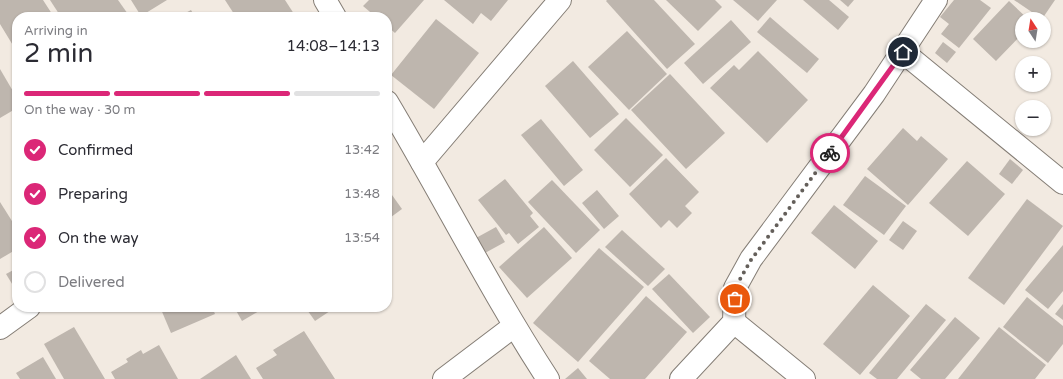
<!DOCTYPE html>
<html lang="en">
<head>
<meta charset="utf-8">
<style>
  body { margin:0; font-family:"Varela Round",sans-serif; background:#f7f7f7; color:#2b2b33; height:100vh; display:flex; flex-direction:column; font-size:15px; white-space:nowrap }
  * { box-sizing:border-box; margin:0 }
  p { font-size:13px; color:#7c7c81 }
  .icon { flex:none; width:22px; height:22px; fill:none; stroke:currentColor; stroke-width:2; stroke-linecap:round; stroke-linejoin:round }
  .map { position:relative; flex:1; overflow:hidden }
  .details { position:absolute; left:12px; top:12px; width:380px; height:300px; display:flex; flex-direction:column; background:#fff; border-radius:16px; box-shadow:0 1px 3px #0004 }
  .details>* { flex:none }
  .needle { width:26px; rotate:348deg }
  .buttons { position:absolute; left:1015px; top:12px; display:grid; gap:8px }
  .buttons a { display:grid; place-items:center; width:36px; height:36px; border-radius:50%; background:#fff; box-shadow:0 1px 3px #0004; font-size:20px }
  .pin { position:absolute; display:grid; place-items:center; width:34px; height:34px; color:#fff; margin:-17px; border:2px solid #fff; border-radius:50%; box-shadow:0 1px 4px #0007 }
  .courier { position:absolute; display:grid; place-items:center; width:40px; height:40px; margin:-20px; border:3px solid #db2777; border-radius:50%; background:#fff; color:#222; box-shadow:0 1px 5px #0007 }
  .summary em { font-style:normal; font-weight:600 }
  .summary div { display:flex; flex-direction:column-reverse }
  .summary { display:flex; align-items:center; justify-content:space-between; height:68px; padding:0 12px }
  h1 { font-size:26px; font-weight:600; line-height:30px }
  .bar { display:grid; grid-template-columns:repeat(4,1fr); gap:6px 4px; align-content:center; height:48px; padding:0 12px }
  .bar i { height:5px; border-radius:3px; background:#e1e1e2 }
  .bar .current { background:#db2777 }
  .bar p { grid-column:span 4 }
  ol { padding:0 12px; list-style:none }
  li { display:flex; align-items:center; gap:12px; height:44px }
  li p { margin-inline-start:auto }
  li .icon { padding:4px; border-radius:50%; background:#db2777; color:#fff; stroke-width:4 }
  li:last-child { color:#7c7c81 }
  li i { width:22px; height:22px; border:2px solid #e1e1e2; border-radius:50% }
  .map>svg:first-child { display:block }
  .building { fill:#beb6ae }
  .lines { fill:none; stroke-linecap:round; stroke-linejoin:round }
  .street-casing { stroke:#847d75; stroke-width:24 }
  .street { stroke:#fff; stroke-width:22 }
  .done { stroke:#645f5a; stroke-width:4; stroke-dasharray:0 7.2 }
  .route { stroke:#db2777; stroke-width:5 }
</style>
</head>
<body>
<div class="map">
<svg width="1063" height="379" viewBox="0 0 1063 379">
  <rect width="100%" height="100%" fill="#f2eae1"/>
  <!-- building -->
  <g class="building">
    <path d="M0,0H43L54,17H17V52L0,24Z"/>
    <path d="M50,0H118L130,17H61Z"/>
    <path d="M131,0H167L141,16Z"/>
    <path d="M225,0H285L296,17H236Z"/>
    <path d="M369,0H424L395,33L387,26V17H376L363,6Z"/>
    <path d="M444,0H508L491,21L481,13L473,24Z"/>
    <path d="M607,0H654L695,44L667,69L606,1Z"/>
    <path d="M666,0H715L722,7L698,31Z"/>
    <path d="M733,0H777L758,21Z"/>
    <path d="M803,0H829L849,17L838,30Z"/>
    <path d="M840,0H854L848,7Z"/>
    <path d="M954,0H980L991,8L959,48L941,34L949,24L940,17Z"/>
    <path d="M1014,0H1055L1042,19Z"/>
    <path d="M1009,1L1028,19H1022V34L996,61L973,39Z"/>
    <path d="M191,10L195,17H178Z"/>
    <path d="M770,17L819,59L807,73L757,32Z"/>
    <path d="M436,19L479,53L434,109L391,75Z"/>
    <path d="M731,20L751,42L703,84L684,63Z"/>
    <path d="M627,31L667,74L629,110L588,67Z"/>
    <path d="M943,42L956,52L947,63L935,53Z"/>
    <path d="M758,51L808,100L767,143L710,88L734,65L739,70Z"/>
    <path d="M573,61L619,114L590,138L545,86Z"/>
    <path d="M0,69L17,98V108L0,118Z"/>
    <path d="M670,74L725,133L686,169L631,110Z"/>
    <path d="M626,118L663,155L630,187L594,150Z"/>
    <path d="M541,119L583,170L564,186L521,135Z"/>
    <path d="M903,128L917,141L921,136L948,159L908,205L867,169Z"/>
    <path d="M666,158L699,192L685,206L692,213L677,228L669,220L661,228L629,194Z"/>
    <path d="M1010,159L1023,170L1012,184L999,174Z"/>
    <path d="M967,161L1005,194L968,236L929,203Z"/>
    <path d="M865,176L906,206L884,235L843,205Z"/>
    <path d="M505,179L533,213L530,216L539,227L518,244L509,233L506,235L478,200Z"/>
    <path d="M552,180L600,230L576,253L528,202Z"/>
    <path d="M387,188L402,209L387,220Z"/>
    <path d="M597,190L619,216L604,229L582,203Z"/>
    <path d="M1027,199L1063,226L1004,305L968,278Z"/>
    <path d="M0,202L17,229V249L0,259Z"/>
    <path d="M834,205L878,241L855,269L811,233Z"/>
    <path d="M903,221L917,231L903,250L889,240Z"/>
    <path d="M496,227L505,242L485,253L476,238Z"/>
    <path d="M544,227L572,258L527,298L499,267Z"/>
    <path d="M622,230L665,269L648,286L605,247Z"/>
    <path d="M1063,245V291L1048,309L1025,290Z"/>
    <path d="M599,248L644,287L578,362L533,323Z"/>
    <path d="M17,268V292L6,274Z"/>
    <path d="M669,274L710,317L693,333L652,289Z"/>
    <path d="M873,285L910,316L860,375L823,344Z"/>
    <path d="M646,296L687,332L645,379H610L589,361Z"/>
    <path d="M1027,297L1063,326V344L1048,363L1003,327Z"/>
    <path d="M926,304L946,320L897,379H877L869,373Z"/>
    <path d="M1063,304V320L1055,314Z"/>
    <path d="M160,307H212L215,314L171,333Z"/>
    <path d="M234,307H266L242,321Z"/>
    <path d="M305,307H336L315,321Z"/>
    <path d="M955,317L980,338L945,379H921L910,370Z"/>
    <path d="M74,327L105,379H64L44,344Z"/>
    <path d="M999,327L1046,365L1035,379H958Z"/>
    <path d="M304,331L335,379H263L256,368L277,355L273,350Z"/>
    <path d="M159,345L178,379H115L111,372L128,362L126,359L141,350L143,354Z"/>
    <path d="M236,355L251,379H200Z"/>
    <path d="M43,357L56,379H20L16,373Z"/>
    <path d="M578,368L587,379H565Z"/>
  </g>
  <g class="lines">
    <!-- street casing -->
    <g class="street-casing">
      <g id="street">
        <path d="M325,0L335,17"/>
        <path d="M903,52L1063,183"/>
        <path d="M387,102C442,194 490,290 548,379"/>
        <path d="M422,162L560,0"/>
        <path d="M734,322L804,379"/>
        <path d="M0,328L29,307"/>
        <path d="M444,379L514,326"/>
        <path d="M681,379L734,322L735,288L751,259L874,94L936,0"/>
      </g>
    </g>
    <!-- street -->
    <use href="#street" class="street"/>
  </g>
  <g class="lines">
    <!-- done -->
    <path class="done" d="M735,299V288L751,260L830,153"/>
    <!-- route -->
    <path class="route" d="M830,153L903,52"/>
  </g>
</svg>
<div class="buttons">
<a><svg class="needle" viewBox="-14 -14 28 28"><path d="M0-13l5 13h-10z" fill="#e53935"/><path d="M0 13l5-13h-10z" fill="#7c7c81"/></svg></a>
<a>+</a>
<a>−</a>
</div>
<div class="pin" style="left:735px;top:299px;background:#ea580c"><svg class="icon" aria-label="bag" viewBox="0 0 24 24"><path d="M5 8h14l-1 12H6zM9 8a3 3 0 0 1 6 0"/></svg></div>
<div class="pin" style="left:903px;top:52px;background:#1f2937"><svg class="icon" aria-label="home" viewBox="0 0 24 24"><path d="M3 11l9-7 9 7M6 9v11h12V9"/></svg></div>
<div class="courier" style="left:830px;top:153px"><svg class="icon" aria-label="bike" viewBox="0 0 24 24"><circle cx="6" cy="16" r="4"/><circle cx="18" cy="16" r="4"/><path d="M6 16l4-8h5l3 8M10 8l3 8H6M13 5h3"/></svg></div>
<section class="details">
<div class="summary"><div><h1>2 min</h1><p>Arriving in</p></div><em>14:08–14:13</em></div>
<div class="bar"><i class="current"></i><i class="current"></i><i class="current"></i><i></i><p>On the way · 30 m</p></div>
<ol>
<li><svg class="icon" aria-label="check" viewBox="0 0 24 24"><path d="M5 12l5 5 9-10"/></svg>Confirmed<p>13:42</p></li>
<li><svg class="icon" aria-label="check" viewBox="0 0 24 24"><path d="M5 12l5 5 9-10"/></svg>Preparing<p>13:48</p></li>
<li><svg class="icon" aria-label="check" viewBox="0 0 24 24"><path d="M5 12l5 5 9-10"/></svg>On the way<p>13:54</p></li>
<li><i></i>Delivered</li>
</ol>
</section>
</div>
</body>
</html>
